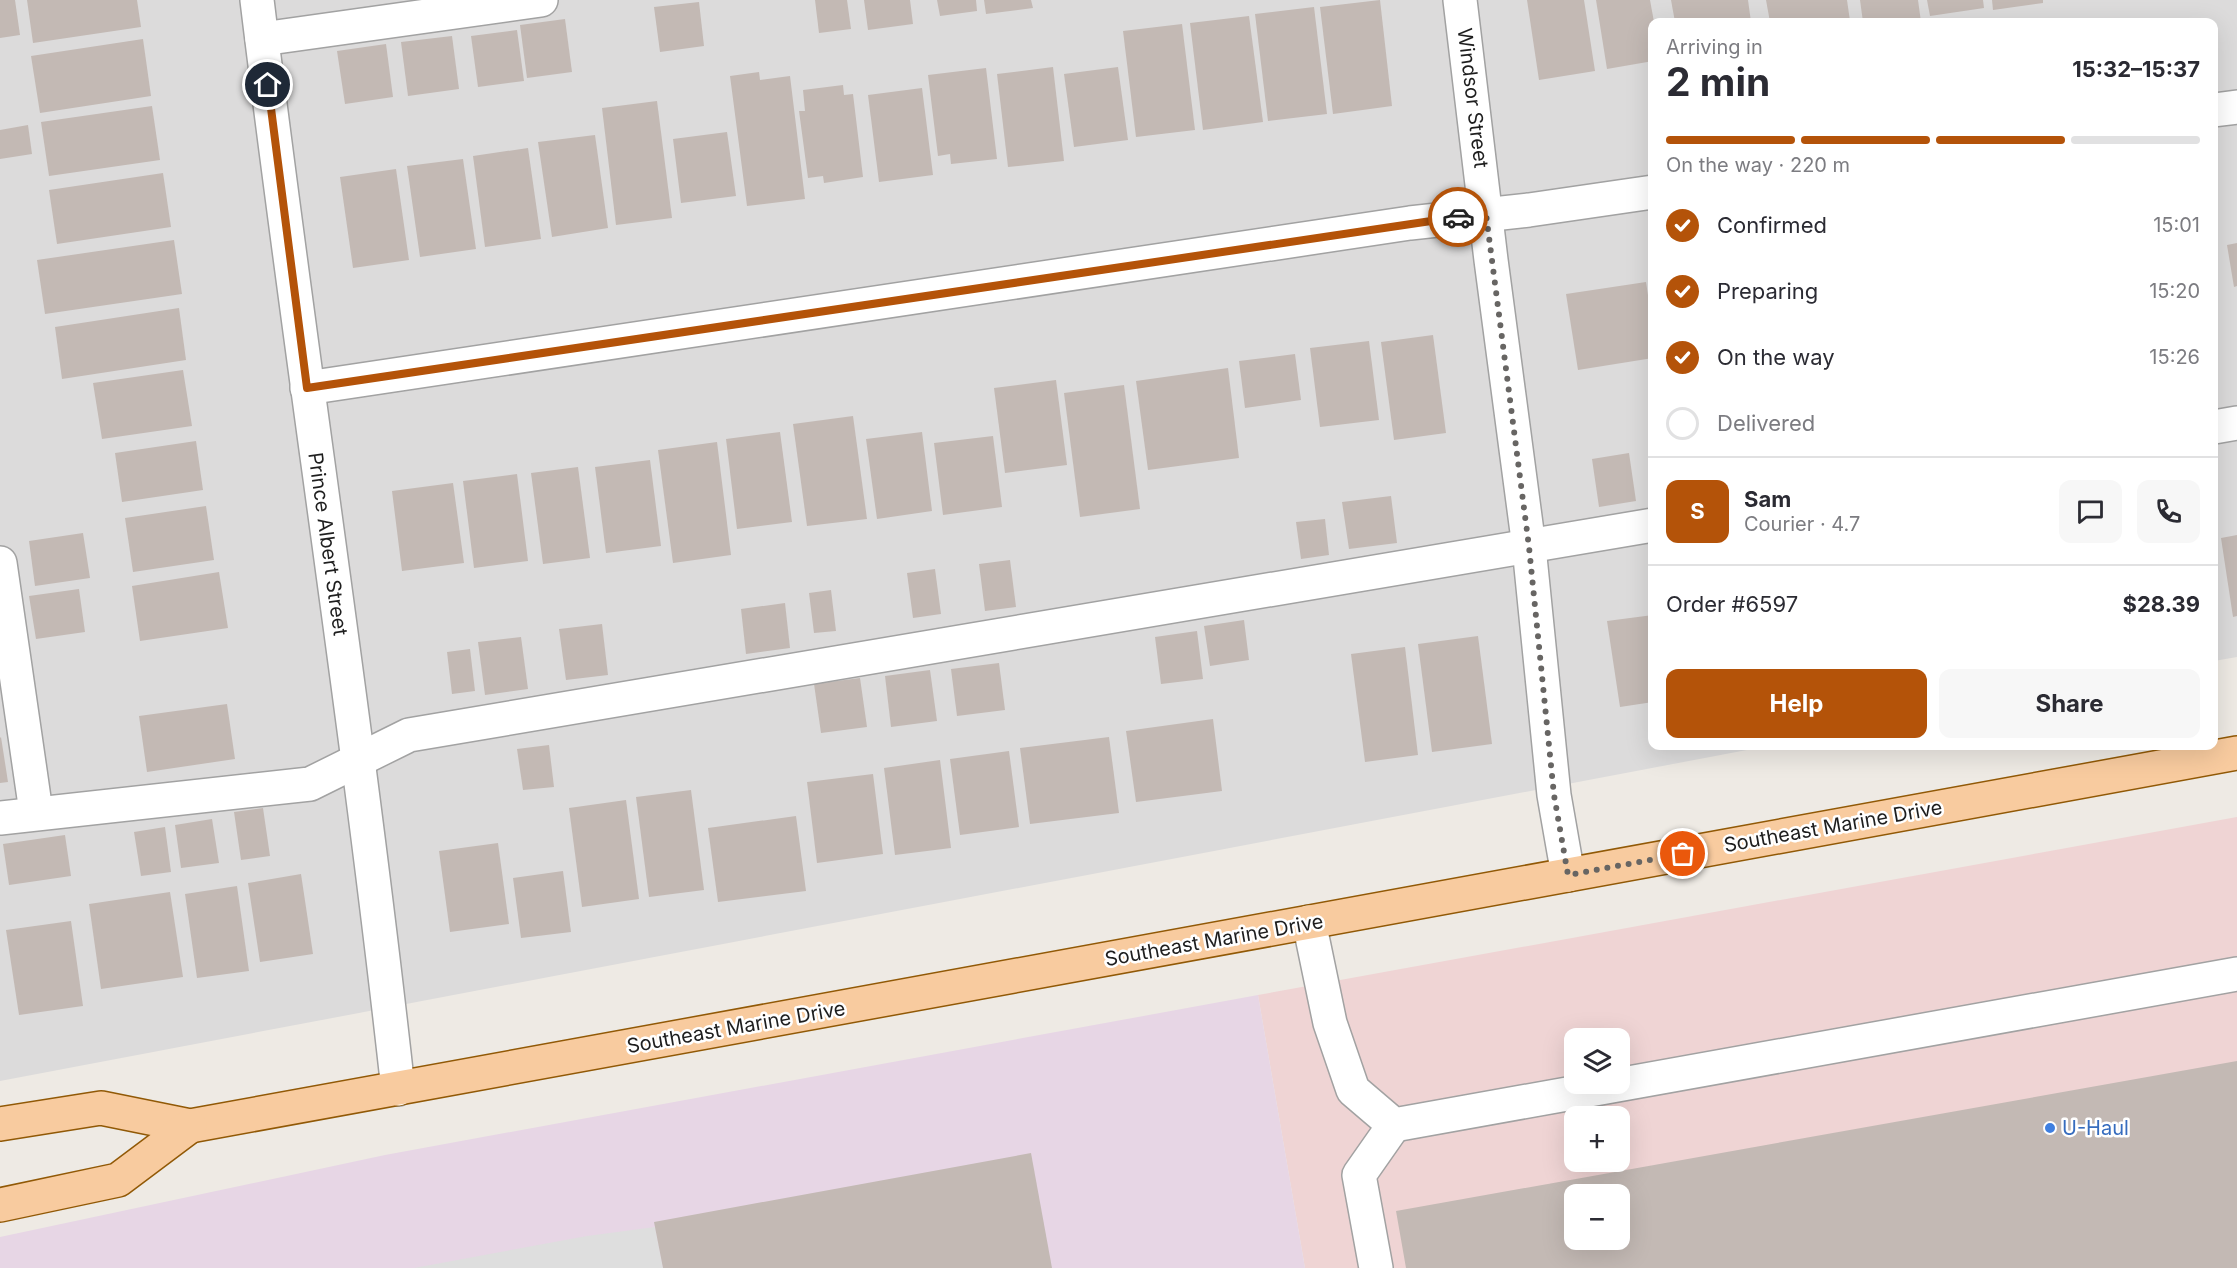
<!DOCTYPE html>
<html lang="en">
<head>
<meta charset="utf-8">
<style>
  body { margin:0; font-family:Inter,sans-serif; background:#f7f7f7; color:#2b2b33; height:100vh; display:flex; flex-direction:column; font-size:22px; white-space:nowrap }
  * { box-sizing:border-box; margin:0 }
  p { font-size:20px; color:#7c7c81 }
  .icon { flex:none; width:33px; height:33px; fill:none; stroke:currentColor; stroke-width:2; stroke-linecap:round; stroke-linejoin:round }
  .map { position:relative; flex:1; overflow:hidden }
  .drawer { position:absolute; left:1648px; top:18px; width:570px; height:732px; display:flex; flex-direction:column; background:#fff; border-radius:12px; box-shadow:0 6px 24px #0002 }
  .drawer>* { flex:none }
  .buttons { position:absolute; left:1564px; top:1028px; display:grid; gap:12px }
  .buttons a { display:grid; place-items:center; width:66px; height:66px; border-radius:12px; background:#fff; box-shadow:0 6px 24px #0002; font-size:30px }
  .pin { position:absolute; display:grid; place-items:center; width:51px; height:51px; color:#fff; margin:-26px; border:3px solid #fff; border-radius:50%; box-shadow:0 2px 6px #0007 }
  .courier { position:absolute; display:grid; place-items:center; width:60px; height:60px; margin:-30px; border:4px solid #b45309; border-radius:50%; background:#fff; color:#222; box-shadow:0 2px 8px #0007 }
  .headline em { font-style:normal; font-weight:700 }
  .headline div { display:flex; flex-direction:column-reverse }
  .headline { display:flex; align-items:center; justify-content:space-between; height:102px; padding:0 18px }
  h1 { font-size:39px; font-weight:700; line-height:45px }
  .bar { display:grid; grid-template-columns:repeat(4,1fr); gap:9px 6px; align-content:center; height:72px; padding:0 18px }
  .bar i { height:8px; border-radius:4px; background:#e1e1e2 }
  .bar .on { background:#b45309 }
  .bar p { grid-column:span 4 }
  .line { display:flex; align-items:center; gap:15px; padding:0 18px; border-top:2px solid #e1e1e2 }
  .line div { flex:1 }
  .round { display:grid; place-items:center; flex:none; width:63px; height:63px; border-radius:12px; background:#f7f7f7 }
  ol { padding:0 18px; list-style:none }
  li { display:flex; align-items:center; gap:18px; height:66px }
  li p { margin-inline-start:auto }
  li .icon { padding:6px; border-radius:50%; background:#b45309; color:#fff; stroke-width:4 }
  li:last-child { color:#7c7c81 }
  li i { width:33px; height:33px; border:3px solid #e1e1e2; border-radius:50% }
  .primary-button { display:flex; gap:12px; margin-top:auto; padding:12px 18px }
  .primary-button a { flex:1; height:69px; border-radius:12px; background:#b45309; color:#fff; font-size:24px; font-weight:700; line-height:69px; text-align:center }
  .primary-button a+a { background:#f7f7f7; color:#2b2b33 }
  .map>svg:first-child { display:block }
  .residential { fill:#dcdbdb }
  .commercial { fill:#efd4d4; fill-rule:evenodd }
  .industrial { fill:#e7d6e5 }
  .parking { fill:#dedede }
  .building { fill:#c3b9b4; fill-rule:evenodd }
  .lines { fill:none; stroke-linecap:round; stroke-linejoin:round }
  .minor-casing { stroke:#a2a2a2; stroke-width:36 }
  .major-casing { stroke:#915906; stroke-width:36 }
  .minor { stroke:#fff; stroke-width:33 }
  .major { stroke:#f8cb9f; stroke-width:33 }
  .done { stroke:#676563; stroke-width:6; stroke-dasharray:0 10.8 }
  .route { stroke:#b45309; stroke-width:8 }
  .shop-dot { fill:#3f7fe0; stroke:#fff; stroke-width:2 }
  .labels { text-anchor:middle; dominant-baseline:central; stroke-width:5; stroke-linejoin:round; paint-order:stroke }
  .street-label { font-size:20px; fill:#1e1e1e; stroke:#fff }
  .shop-label { font-size:20px; fill:#366cbe; stroke:#fff; text-anchor:start }
</style>
</head>
<body>
<div class="map">
<svg width="2237" height="1268" viewBox="0 0 2237 1268">
  <rect width="100%" height="100%" fill="#eeeae4"/>
  <!-- residential -->
  <path class="residential" d="M0,0H2237V657L2214,661V22H1653V746H1768L0,1081Z"/>
  <!-- commercial -->
  <path class="commercial" d="M2237,817V1268H1305L1258,995ZM1575,1038H1620V1083H1575ZM1575,1116H1620V1161H1575ZM1575,1194H1620V1239H1575Z"/>
  <!-- industrial -->
  <path class="industrial" d="M1258,995L1305,1268H0V1237L385,1155Z"/>
  <!-- parking -->
  <path class="parking" d="M655,1227L663,1268H414L587,1236Z"/>
  <!-- building -->
  <g class="building">
    <path d="M0,0H15L20,35L0,38Z"/>
    <path d="M27,0H137L141,27L33,43Z"/>
    <path d="M815,0H847L851,29L819,33Z"/>
    <path d="M864,0H910L913,24L868,30Z"/>
    <path d="M937,0H976L977,11L940,16Z"/>
    <path d="M984,0H1031L1033,8L986,14Z"/>
    <path d="M1380,0L1392,106L1333,114L1320,7Z"/>
    <path d="M1527,0H1584L1595,71L1539,80Z"/>
    <path d="M1596,0H1650L1654,22L1653,61L1607,69Z"/>
    <path d="M1671,0H1748L1751,22H1675Z"/>
    <path d="M1766,0H1847L1850,21L1770,22Z"/>
    <path d="M1860,0H1918L1921,22H1863Z"/>
    <path d="M1927,0H1983L1984,8L1930,16Z"/>
    <path d="M1992,0H2043V3L1993,10Z"/>
    <path d="M699,2L704,46L660,52L654,7Z"/>
    <path d="M1314,7L1327,114L1268,121L1255,14Z"/>
    <path d="M1249,16L1263,122L1203,130L1190,23Z"/>
    <path d="M565,19L572,72L527,78L520,25Z"/>
    <path d="M1182,24L1195,130L1136,137L1123,31Z"/>
    <path d="M517,30L524,81L478,87L471,36Z"/>
    <path d="M452,36L459,89L408,96L401,42Z"/>
    <path d="M143,39L151,96L40,113L31,56Z"/>
    <path d="M386,44L393,97L345,104L337,51Z"/>
    <path d="M1053,67L1064,161L1008,167L997,74Z"/>
    <path d="M1118,67L1128,140L1074,147L1064,74Z"/>
    <path d="M986,68L997,159L951,164L950,154L938,156L928,75Z"/>
    <path d="M759,72L760,80L790,76L805,199L747,206L730,76Z"/>
    <path d="M843,85L844,95L853,94L863,177L824,183L823,176L808,178L799,111H805L803,90Z"/>
    <path d="M922,88L933,175L879,182L868,95Z"/>
    <path d="M657,101L672,218L616,225L602,108Z"/>
    <path d="M152,106L160,160L49,176L41,122Z"/>
    <path d="M28,125L32,154L0,159V130Z"/>
    <path d="M727,132L736,196L681,203L673,139Z"/>
    <path d="M595,135L608,228L552,237L538,142Z"/>
    <path d="M528,148L541,239L485,247L473,156Z"/>
    <path d="M463,159L476,249L420,257L407,166Z"/>
    <path d="M396,169L409,260L353,268L340,177Z"/>
    <path d="M163,173L171,227L57,244L49,190Z"/>
    <path d="M174,240L182,294L45,314L37,260Z"/>
    <path d="M2237,243V286L2234,287L2227,245Z"/>
    <path d="M1646,282L1653,328V358L1578,370L1566,294Z"/>
    <path d="M179,308L186,360L62,379L55,327Z"/>
    <path d="M1433,335L1446,433L1394,440L1381,342Z"/>
    <path d="M1369,341L1379,420L1320,427L1310,348Z"/>
    <path d="M1295,354L1301,400L1245,408L1239,361Z"/>
    <path d="M1228,368L1239,458L1148,470L1136,381Z"/>
    <path d="M183,370L192,426L102,439L93,383Z"/>
    <path d="M1056,380L1067,465L1005,473L994,388Z"/>
    <path d="M1124,385L1140,509L1080,517L1064,393Z"/>
    <path d="M853,416L867,519L807,526L793,424Z"/>
    <path d="M780,432L792,522L737,529L726,439Z"/>
    <path d="M922,432L932,511L877,519L866,439Z"/>
    <path d="M993,436L1002,507L943,515L934,443Z"/>
    <path d="M196,441L203,490L122,502L115,453Z"/>
    <path d="M717,442L731,555L673,563L658,450Z"/>
    <path d="M1629,453L1636,501L1599,507L1592,459Z"/>
    <path d="M650,460L661,546L606,553L595,467Z"/>
    <path d="M578,467L590,558L543,564L531,473Z"/>
    <path d="M517,474L528,561L474,568L463,481Z"/>
    <path d="M453,483L464,563L402,571L392,491Z"/>
    <path d="M1391,496L1397,543L1349,549L1342,502Z"/>
    <path d="M206,506L214,560L133,572L125,518Z"/>
    <path d="M1325,519L1329,555L1301,559L1296,522Z"/>
    <path d="M83,533L90,578L35,586L29,541Z"/>
    <path d="M2237,535V616L2233,617L2221,538Z"/>
    <path d="M1010,560L1016,607L985,611L979,564Z"/>
    <path d="M935,569L941,614L913,618L907,573Z"/>
    <path d="M219,572L228,628L140,641L132,586Z"/>
    <path d="M79,589L85,632L36,639L29,596Z"/>
    <path d="M831,590L836,631L814,633L809,593Z"/>
    <path d="M785,603L790,648L746,654L741,609Z"/>
    <path d="M1653,615V702L1620,707L1607,621Z"/>
    <path d="M1244,620L1249,660L1210,666L1204,626Z"/>
    <path d="M602,624L608,675L566,680L559,629Z"/>
    <path d="M1197,631L1203,679L1161,684L1155,637Z"/>
    <path d="M1478,636L1492,744L1432,752L1418,644Z"/>
    <path d="M521,637L528,689L485,695L478,642Z"/>
    <path d="M1405,647L1418,755L1365,762L1351,654Z"/>
    <path d="M470,649L475,691L452,694L447,652Z"/>
    <path d="M999,663L1005,710L957,716L951,669Z"/>
    <path d="M930,670L937,721L891,727L885,676Z"/>
    <path d="M860,678L867,727L821,733L814,684Z"/>
    <path d="M227,704L235,759L147,772L139,716Z"/>
    <path d="M1213,719L1222,791L1136,802L1126,731Z"/>
    <path d="M1,737L8,782L0,783V738Z"/>
    <path d="M1109,737L1119,813L1030,824L1020,748Z"/>
    <path d="M549,745L554,787L523,790L517,749Z"/>
    <path d="M1009,751L1019,827L960,835L950,759Z"/>
    <path d="M940,760L951,848L895,855L884,768Z"/>
    <path d="M873,774L883,854L817,863L807,782Z"/>
    <path d="M691,790L704,890L649,897L636,797Z"/>
    <path d="M626,800L639,899L582,907L569,808Z"/>
    <path d="M263,808L270,856L241,860L234,812Z"/>
    <path d="M796,816L806,891L718,902L708,828Z"/>
    <path d="M212,819L219,863L181,868L175,825Z"/>
    <path d="M165,827L171,872L141,876L134,832Z"/>
    <path d="M65,835L71,876L9,885L3,844Z"/>
    <path d="M498,843L509,924L450,932L439,851Z"/>
    <path d="M563,871L571,932L521,938L513,878Z"/>
    <path d="M301,874L313,954L260,962L248,883Z"/>
    <path d="M237,886L249,971L197,978L185,894Z"/>
    <path d="M170,892L183,977L101,989L89,904Z"/>
    <path d="M71,921L83,1006L19,1015L6,930Z"/>
    <path d="M2237,1061V1268H1406L1396,1211ZM1575,1194H1620V1239H1575Z"/>
    <path d="M1031,1153L1052,1268H663L654,1222Z"/>
  </g>
  <g class="lines">
    <!-- minor casing -->
    <g class="minor-casing">
      <g id="minor">
        <path d="M257,0C301,363 358,725 398,1089"/>
        <path d="M1460,0L1491,260L1529,547L1554,795L1568,875"/>
        <path d="M262,39L541,0"/>
        <path d="M2214,110L2237,107"/>
        <path d="M307,388L1410,223L1529,210L1653,192"/>
        <path d="M2214,427L2237,423"/>
        <path d="M0,563L36,812"/>
        <path d="M0,818L310,784L409,735L1653,525"/>
        <path d="M1309,922L1330,1023L1353,1090L1394,1125L2237,974"/>
        <path d="M1376,1268L1359,1175L1394,1125"/>
      </g>
    </g>
    <!-- major casing -->
    <g class="major-casing">
      <g id="major">
        <path d="M0,1124L101,1108L190,1126L2237,753"/>
        <path d="M0,1205L118,1180L190,1126"/>
      </g>
    </g>
    <!-- minor -->
    <use href="#minor" class="minor"/>
    <!-- major -->
    <use href="#major" class="major"/>
  </g>
  <g class="lines">
    <!-- done -->
    <path class="done" d="M1458,217L1486,214L1529,547L1554,795L1568,875L1683,854"/>
    <!-- route -->
    <path class="route" d="M268,85L307,388L1458,217"/>
  </g>
  <!-- markers -->
  <circle class="shop-dot" cx="2050" cy="1128" r="6"/>
  <g class="labels">
    <!-- street labels -->
    <g class="street-label">
      <text transform="translate(1473 98) rotate(83)">Windsor Street</text>
      <text transform="translate(328 544) rotate(82)">Prince Albert Street</text>
      <text transform="translate(1833 826) rotate(-10)">Southeast Marine Drive</text>
      <text transform="translate(1214 940) rotate(-10)">Southeast Marine Drive</text>
      <text transform="translate(736 1027) rotate(-10)">Southeast Marine Drive</text>
    </g>
    <!-- shop labels -->
    <g class="shop-label">
      <text x="2062" y="1128">U-Haul</text>
    </g>
  </g>
</svg>
<div class="buttons">
<a><svg class="icon" aria-label="layers" viewBox="0 0 24 24"><path d="M12 4l9 5-9 5-9-5zM3 14l9 5 9-5"/></svg></a>
<a>+</a>
<a>−</a>
</div>
<div class="pin" style="left:1683px;top:854px;background:#ea580c"><svg class="icon" aria-label="bag" viewBox="0 0 24 24"><path d="M5 8h14l-1 12H6zM9 8a3 3 0 0 1 6 0"/></svg></div>
<div class="pin" style="left:268px;top:85px;background:#1f2937"><svg class="icon" aria-label="home" viewBox="0 0 24 24"><path d="M3 11l9-7 9 7M6 9v11h12V9"/></svg></div>
<div class="courier" style="left:1458px;top:217px"><svg class="icon" aria-label="car" viewBox="0 0 24 24"><path d="M5 17H2v-5l4-1 3-4h7l3 4 3 1v5h-3M9 17h6M6 11h13"/><circle cx="7" cy="17" r="2"/><circle cx="17" cy="17" r="2"/></svg></div>
<section class="drawer">
<div class="headline"><div><h1>2 min</h1><p>Arriving in</p></div><em>15:32–15:37</em></div>
<div class="bar"><i class="on"></i><i class="on"></i><i class="on"></i><i></i><p>On the way · 220 m</p></div>
<ol>
<li><svg class="icon" aria-label="check" viewBox="0 0 24 24"><path d="M5 12l5 5 9-10"/></svg>Confirmed<p>15:01</p></li>
<li><svg class="icon" aria-label="check" viewBox="0 0 24 24"><path d="M5 12l5 5 9-10"/></svg>Preparing<p>15:20</p></li>
<li><svg class="icon" aria-label="check" viewBox="0 0 24 24"><path d="M5 12l5 5 9-10"/></svg>On the way<p>15:26</p></li>
<li><i></i>Delivered</li>
</ol>
<div class="line" style="height:108px"><b class="round" style="background:#b45309;color:#fff">S</b><div><b>Sam</b><p>Courier · 4.7</p></div><a class="round"><svg class="icon" aria-label="chat" viewBox="0 0 24 24"><path d="M4 5h16v11H9l-5 4z"/></svg></a><a class="round"><svg class="icon" aria-label="phone" viewBox="0 0 24 24"><path d="M5 4h4l2 5-3 2q2 4 5 5l2-3 5 2v4C11 20 4 13 5 4z"/></svg></a></div>
<div class="line" style="height:78px"><div>Order #6597</div><b>$28.39</b></div>
<div class="primary-button"><a>Help</a><a>Share</a></div>
</section>
</div>
</body>
</html>
